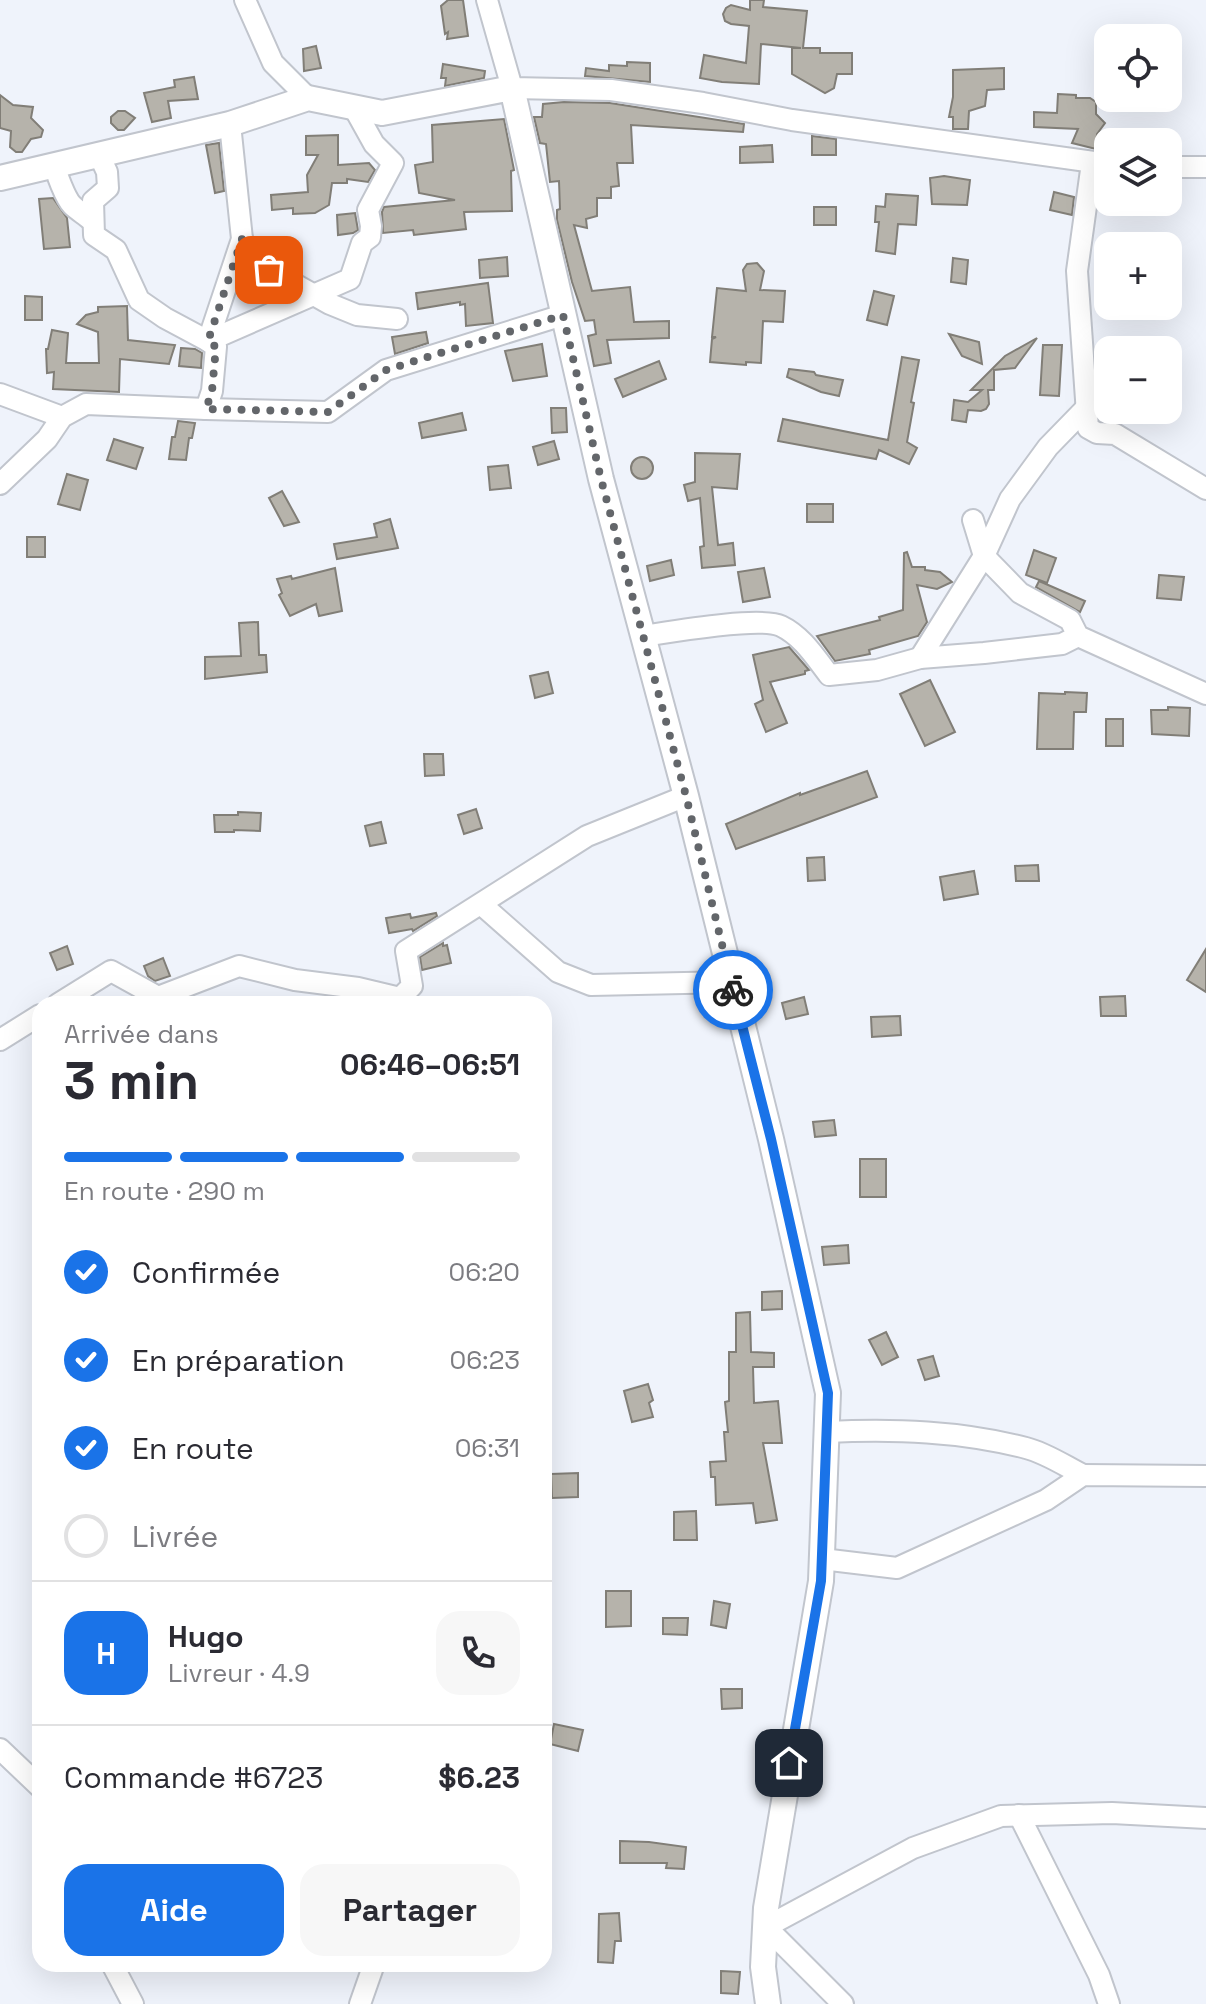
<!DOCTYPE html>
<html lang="fr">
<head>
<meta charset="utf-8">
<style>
  body { margin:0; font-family:"Space Grotesk",sans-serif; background:#f7f7f7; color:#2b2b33; height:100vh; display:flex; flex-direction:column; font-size:30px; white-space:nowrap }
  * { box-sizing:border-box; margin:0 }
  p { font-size:26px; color:#7c7c81 }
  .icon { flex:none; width:44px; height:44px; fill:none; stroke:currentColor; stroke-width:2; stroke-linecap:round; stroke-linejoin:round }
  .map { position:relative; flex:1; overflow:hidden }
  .details { position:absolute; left:32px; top:996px; width:520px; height:976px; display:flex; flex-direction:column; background:#fff; border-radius:24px; box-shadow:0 8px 32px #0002 }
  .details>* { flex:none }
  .controls { position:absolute; left:1094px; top:24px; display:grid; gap:16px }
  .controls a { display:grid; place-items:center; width:88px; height:88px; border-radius:16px; background:#fff; box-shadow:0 8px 32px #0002; font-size:40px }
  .pin { position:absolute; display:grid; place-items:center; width:68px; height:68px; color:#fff; margin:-34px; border-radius:16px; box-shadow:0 4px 12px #0006 }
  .courier { position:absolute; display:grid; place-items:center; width:80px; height:80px; margin:-40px; border:6px solid #1a73e8; border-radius:50%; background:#fff; color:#222; box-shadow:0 2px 10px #0007 }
  .head em { font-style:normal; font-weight:700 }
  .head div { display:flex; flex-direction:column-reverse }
  .head { display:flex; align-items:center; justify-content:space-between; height:136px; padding:0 32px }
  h1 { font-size:52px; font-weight:700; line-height:60px }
  .bar { display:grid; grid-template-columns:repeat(4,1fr); gap:12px 8px; align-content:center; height:96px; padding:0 32px }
  .bar i { height:10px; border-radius:6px; background:#e1e1e2 }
  .bar .selected { background:#1a73e8 }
  .bar p { grid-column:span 4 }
  .line { display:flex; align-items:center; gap:20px; padding:0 32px; border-top:2px solid #e1e1e2 }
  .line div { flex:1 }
  .round { display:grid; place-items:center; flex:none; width:84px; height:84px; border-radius:24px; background:#f7f7f7 }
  ol { padding:0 32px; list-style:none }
  li { display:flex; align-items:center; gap:24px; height:88px }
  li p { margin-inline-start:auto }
  li .icon { padding:8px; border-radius:50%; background:#1a73e8; color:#fff; stroke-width:4 }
  li:last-child { color:#7c7c81 }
  li i { width:44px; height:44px; border:4px solid #e1e1e2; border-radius:50% }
  .button { display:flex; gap:16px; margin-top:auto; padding:16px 32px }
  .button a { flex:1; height:92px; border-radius:24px; background:#1a73e8; color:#fff; font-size:32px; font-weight:700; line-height:92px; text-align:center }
  .button a+a { background:#f7f7f7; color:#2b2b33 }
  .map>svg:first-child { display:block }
  .building { fill:#b6b3ab; stroke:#817e77; stroke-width:2 }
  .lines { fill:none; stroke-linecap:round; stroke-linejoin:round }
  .minor-casing { stroke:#c1c5cd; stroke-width:24 }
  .major-casing { stroke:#c1c5cd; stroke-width:28 }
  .minor { stroke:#fff; stroke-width:20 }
  .major { stroke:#fff; stroke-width:24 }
  .done { stroke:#63666a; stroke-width:8; stroke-dasharray:0 14.4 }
  .route { stroke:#1a73e8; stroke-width:10 }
</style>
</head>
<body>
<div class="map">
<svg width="1206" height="2004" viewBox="0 0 1206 2004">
  <rect width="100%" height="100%" fill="#eff3fb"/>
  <!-- building -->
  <g class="building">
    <path d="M448,0H463L468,36L447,39L448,32L445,34L441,6Z"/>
    <path d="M750,0H764L763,7L807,11L803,48H820V53H852V74H837L834,88L825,93L792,74V48H801L761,44L759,84L722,82L700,78L704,55L746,63L749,26L731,24L725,21L723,14L726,8L731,5L750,10Z"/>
    <path d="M316,46L321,68L304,71L303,49Z"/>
    <path d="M627,62L650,63V82L585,76L586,68L609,71V65L627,66Z"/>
    <path d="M443,64L485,71L484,78L445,86L446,78H441Z"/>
    <path d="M1004,68V89L987,90L985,106L969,111L968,129H953V117H949L953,97V70Z"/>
    <path d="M194,77L198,99L168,101L171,118L152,122L144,93L175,87L174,80Z"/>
    <path d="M1058,94L1076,95V98H1090L1096,102V114L1105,123L1097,134L1096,149L1072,143L1078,129L1034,127V112L1057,113Z"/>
    <path d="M0,95L13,105L33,107L31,118L43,130L41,137L31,139L22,152H16L10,147L11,131L0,128Z"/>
    <path d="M564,102L610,103L744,124L743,132L631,125L633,163H617L619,186L611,187V198H597V216L586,219L587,228L574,225L592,291L630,287L634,322L669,321V338L607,340L611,363L594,366L588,336L596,334L594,320L585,321L572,282L557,220V210L560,209L559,181L550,182L546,144L540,143L534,117H542L543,104Z"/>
    <path d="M118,111H125L135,118L124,130H118L111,123V117Z"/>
    <path d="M504,119L514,170L511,171L512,211L464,212L466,229L414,235L413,230L383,233L382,212L384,207L455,200L419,193L415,165L433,162L432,125Z"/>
    <path d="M338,135V165L369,163L375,170L368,182L347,179V183H332L329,205L315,213L293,214V208L272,210L271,195L308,192L307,175L318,155H306V136Z"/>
    <path d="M812,136L836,139V155H812Z"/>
    <path d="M219,143L224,191L215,193L206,145Z"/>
    <path d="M772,145L773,162L740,163V147Z"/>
    <path d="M944,176L970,180L967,205L932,204L930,178Z"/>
    <path d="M1054,192L1074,197L1072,215L1050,210Z"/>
    <path d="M886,194L918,196L916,225L898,224L895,254L876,251L879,222H875L876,206L885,207Z"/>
    <path d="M53,198L67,218L70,247L44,249L39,199Z"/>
    <rect x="814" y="207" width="22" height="18"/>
    <path d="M355,213L358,230L353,233L338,235L337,215Z"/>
    <path d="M507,257L508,276L480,278L479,260Z"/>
    <path d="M953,258L968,260L966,284L951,282Z"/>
    <path d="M757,263L764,271L760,290L785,291L783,322L763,321L761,363L746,362V365L710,362L712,339L716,337H712L717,288L746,291L743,270L747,264Z"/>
    <path d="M488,283L493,323L466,326L465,304L460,305V302L418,309L416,293Z"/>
    <path d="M874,291L894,296L887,325L867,320Z"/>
    <path d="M25,296L42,297V320H25Z"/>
    <path d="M127,306L128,340L175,345L169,364L120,359L119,392L53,389L54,372L47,373L46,349H48L52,330L68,333L66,363H99L98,332L77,324L86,315L98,312V307Z"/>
    <path d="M426,332L428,343L395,354L392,337Z"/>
    <path d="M949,334L979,342L982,364L962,356Z"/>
    <path d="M1037,338L1015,368L994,370V390H988L989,404L986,409L981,411L968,410L966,422L952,420L954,400L968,402L982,390H971L1005,356Z"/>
    <path d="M542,344L547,376L513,381L505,351Z"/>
    <path d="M1043,345H1062L1059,396L1040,395Z"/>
    <path d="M181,348L195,349L202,353L201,368L179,366Z"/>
    <path d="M902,357L919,360L911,402L914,403L907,442L917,448L909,464L879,450L876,459L778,441L783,419L888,440Z"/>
    <path d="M659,361L666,379L623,397L615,379Z"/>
    <path d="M789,369L814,372L816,375L843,380L839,396L821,392L787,377Z"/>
    <path d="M551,408H566L567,432L552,433Z"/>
    <path d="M462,413L466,430L422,438L419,423Z"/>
    <path d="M178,421L195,423L192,438H189L186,460L169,459L172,437H175Z"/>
    <path d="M114,439L143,448L136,469L107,460Z"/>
    <path d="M554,441L559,459L538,465L533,447Z"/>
    <path d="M695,453L740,454L737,489L712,487L718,545L733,543L735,565L702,568L700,547L704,546L700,498L688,501L684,485L695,482Z"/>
    <circle cx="642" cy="468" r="11"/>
    <path d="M508,465L511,488L490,490L488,467Z"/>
    <path d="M67,474L88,480L80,510L58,504Z"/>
    <path d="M282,491L299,522L284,526L269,498Z"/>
    <rect x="807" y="504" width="26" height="18"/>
    <path d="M390,519L398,548L337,559L334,544L377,537L374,524Z"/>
    <rect x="27" y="537" width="18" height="20"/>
    <path d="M1034,550L1056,558L1047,583L1026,575Z"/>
    <path d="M907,552L912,567H925V570L940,572L952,582L937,589L917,585L927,622L918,636L869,650L870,654L835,661L817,636L880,620L879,617L903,610L904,553Z"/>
    <path d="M671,560L674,575L650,581L647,566Z"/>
    <path d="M335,568L342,611L319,616L316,604L290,616L279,595L282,593L277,579L291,576L292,579Z"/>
    <path d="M764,568L770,597L743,602L738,572Z"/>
    <path d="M1159,575L1184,577L1181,600L1157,598Z"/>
    <path d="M1039,581L1085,601L1080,612L1036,587Z"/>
    <path d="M258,622L259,655H266L267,672L205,679V657L241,656L239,623Z"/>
    <path d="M789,647L809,670L805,671V674L770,682L787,723L766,732L755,704L763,700L753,655Z"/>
    <path d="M548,672L553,693L535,698L530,676Z"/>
    <path d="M930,680L955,732L925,746L900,694Z"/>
    <path d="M1065,692L1087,693L1086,712H1074L1073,749H1037L1039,693L1065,694Z"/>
    <path d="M1168,707L1190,708L1189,736L1152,734L1151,710H1168Z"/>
    <rect x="1106" y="719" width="17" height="27"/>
    <path d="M424,754H443L444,775L425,776Z"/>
    <path d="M867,771L877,797L736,849L726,824L800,793V795Z"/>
    <path d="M476,809L482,828L464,834L458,815Z"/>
    <path d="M238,812L261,813L260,831L234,830V832H215L214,815H238Z"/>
    <path d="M381,822L386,843L370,846L365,826Z"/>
    <path d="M824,857L825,880L808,881L807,858Z"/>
    <path d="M1038,865L1039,881H1016L1015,866Z"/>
    <path d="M974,871L978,894L944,900L940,877Z"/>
    <path d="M436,913L437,916L413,931L412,929L389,933L386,918L410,914L411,918Z"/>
    <path d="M443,943V946L447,945L451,963L422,970L420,957Z"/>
    <path d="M67,946L73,964L57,970L50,953Z"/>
    <path d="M1206,949V992L1187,980Z"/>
    <path d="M163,958L170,976L155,981L148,976L144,966Z"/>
    <path d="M1125,996L1126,1016H1101L1100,997Z"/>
    <path d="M804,997L808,1014L786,1019L782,1003Z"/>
    <path d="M900,1016L901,1035L872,1037L871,1017Z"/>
    <path d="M834,1120L836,1135L815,1137L813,1122Z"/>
    <rect x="860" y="1159" width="26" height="38"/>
    <path d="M848,1245L849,1263L824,1265L822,1247Z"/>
    <path d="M782,1291V1309L762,1310V1292Z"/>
    <path d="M750,1312L751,1352L774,1353V1367H753L754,1403L778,1401L782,1443H763L777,1520L756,1523L753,1503L716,1505L715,1477H711L710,1462L726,1461L724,1432H728L725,1402L729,1401V1352H736V1313Z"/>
    <path d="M886,1332L898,1357L882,1365L869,1340Z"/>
    <path d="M933,1356L939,1376L925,1380L918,1360Z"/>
    <path d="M648,1384L653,1400L649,1403L653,1417L632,1422L624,1391Z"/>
    <path d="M578,1473V1497L552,1498L551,1474Z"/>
    <path d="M696,1511L697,1540H674V1512Z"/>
    <path d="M606,1591H631V1626L606,1627Z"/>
    <path d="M714,1601L730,1604L726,1628L711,1625Z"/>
    <path d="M663,1618H688L687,1635L663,1634Z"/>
    <path d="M721,1689H742V1708L722,1709Z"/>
    <path d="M554,1724L583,1730L578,1751L550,1744Z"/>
    <path d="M620,1841L649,1842L686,1847L684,1869L666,1868L667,1863H620Z"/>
    <path d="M619,1913L621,1941H615L613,1963L598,1962L599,1914Z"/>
    <path d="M721,1971L740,1972L738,1994L721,1993Z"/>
  </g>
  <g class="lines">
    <!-- minor casing -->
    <g class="minor-casing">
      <g id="minor">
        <path d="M245,0L273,63L308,98"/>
        <path d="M487,0L512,88L611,90L703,103L792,120L1108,164"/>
        <path d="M100,157L107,172L108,188L93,201L94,235L116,250L139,300L165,318L208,341L350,279L362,243L370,237L371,226L368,210L393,163L374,144L354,108"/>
        <path d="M1092,163L1077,271L1088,428L1097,433L1115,434L1206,489"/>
        <path d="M55,164C55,172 66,199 72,205C78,211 86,215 92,221"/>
        <path d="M1168,167H1206"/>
        <path d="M242,239L252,260L330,304L357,315L397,319"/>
        <path d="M0,394L62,417"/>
        <path d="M206,409L328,412L386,370L563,315"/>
        <path d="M0,484L47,439L62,417L86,404L206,409L212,391L216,347L208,341L242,239L230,124"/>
        <path d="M973,520L984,556L1020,593L1070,620L1078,636L1206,694"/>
        <path d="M643,636C670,632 760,616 781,626C802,636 815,657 829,675L877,670L920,658L984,653L1062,644L1078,636"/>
        <path d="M920,658L984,556L1010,499L1048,447L1085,409"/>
        <path d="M482,905L558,972L591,985L731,982"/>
        <path d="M58,1004L111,971L158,997L239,966L295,980L358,988L400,998L412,986L406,951L587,836L686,796"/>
        <path d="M0,1040L40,1015"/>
        <path d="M827,1432C895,1429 960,1431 1026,1448C1046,1453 1065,1466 1083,1475"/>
        <path d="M822,1559L897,1568L1046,1500L1083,1475L1206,1476"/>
        <path d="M0,1749L40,1787"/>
        <path d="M1019,1815L1099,1975L1109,2004"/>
        <path d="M112,1964L133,2004"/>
        <path d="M360,2004L374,1964"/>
        <path d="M843,2004L766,1927L913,1848L1001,1816L1112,1813L1206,1818"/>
      </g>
    </g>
    <!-- major casing -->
    <g class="major-casing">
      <path id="major" d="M0,178L230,124L308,98L382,113L512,88L601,479L686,796L771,1139L828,1393L821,1581L766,1908L763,1967L768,2004"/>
    </g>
    <!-- minor -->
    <use href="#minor" class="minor"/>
    <!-- major -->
    <use href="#major" class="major"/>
  </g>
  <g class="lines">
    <!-- done -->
    <path class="done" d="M269,270L252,260L242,239L208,341L216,347L212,391L206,409L328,412L386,370L563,315L601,479L686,796L733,990"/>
    <!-- route -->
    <path class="route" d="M733,990L771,1139L828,1393L821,1581L789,1763"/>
  </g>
</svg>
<div class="controls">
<a><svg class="icon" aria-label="locate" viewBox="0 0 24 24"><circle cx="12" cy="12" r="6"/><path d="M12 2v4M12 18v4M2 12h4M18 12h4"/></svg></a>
<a><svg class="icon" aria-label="layers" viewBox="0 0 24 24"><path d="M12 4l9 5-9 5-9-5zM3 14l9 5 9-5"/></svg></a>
<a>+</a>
<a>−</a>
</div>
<div class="pin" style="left:269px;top:270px;background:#ea580c"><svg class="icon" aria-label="bag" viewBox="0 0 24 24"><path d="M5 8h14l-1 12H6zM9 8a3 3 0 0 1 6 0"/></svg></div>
<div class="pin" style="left:789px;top:1763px;background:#1f2937"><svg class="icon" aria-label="home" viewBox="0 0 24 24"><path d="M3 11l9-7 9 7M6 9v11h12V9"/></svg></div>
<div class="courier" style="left:733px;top:990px"><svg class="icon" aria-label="bike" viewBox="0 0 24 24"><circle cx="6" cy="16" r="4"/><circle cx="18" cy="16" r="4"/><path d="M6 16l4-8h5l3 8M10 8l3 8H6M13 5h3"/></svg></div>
<section class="details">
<div class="head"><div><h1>3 min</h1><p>Arrivée dans</p></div><em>06:46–06:51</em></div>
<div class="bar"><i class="selected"></i><i class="selected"></i><i class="selected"></i><i></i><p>En route · 290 m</p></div>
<ol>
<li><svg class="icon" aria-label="check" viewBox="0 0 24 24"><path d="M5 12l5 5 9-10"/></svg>Confirmée<p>06:20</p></li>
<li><svg class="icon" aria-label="check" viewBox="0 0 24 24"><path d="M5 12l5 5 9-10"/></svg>En préparation<p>06:23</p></li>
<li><svg class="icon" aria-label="check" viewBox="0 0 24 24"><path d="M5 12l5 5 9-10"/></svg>En route<p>06:31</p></li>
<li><i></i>Livrée</li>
</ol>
<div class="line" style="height:144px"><b class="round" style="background:#1a73e8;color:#fff">H</b><div><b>Hugo</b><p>Livreur · 4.9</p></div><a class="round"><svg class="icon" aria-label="phone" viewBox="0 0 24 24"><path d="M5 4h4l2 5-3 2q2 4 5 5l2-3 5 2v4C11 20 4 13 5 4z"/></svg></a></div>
<div class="line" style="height:104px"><div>Commande #6723</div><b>$6.23</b></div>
<div class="button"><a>Aide</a><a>Partager</a></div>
</section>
</div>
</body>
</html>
